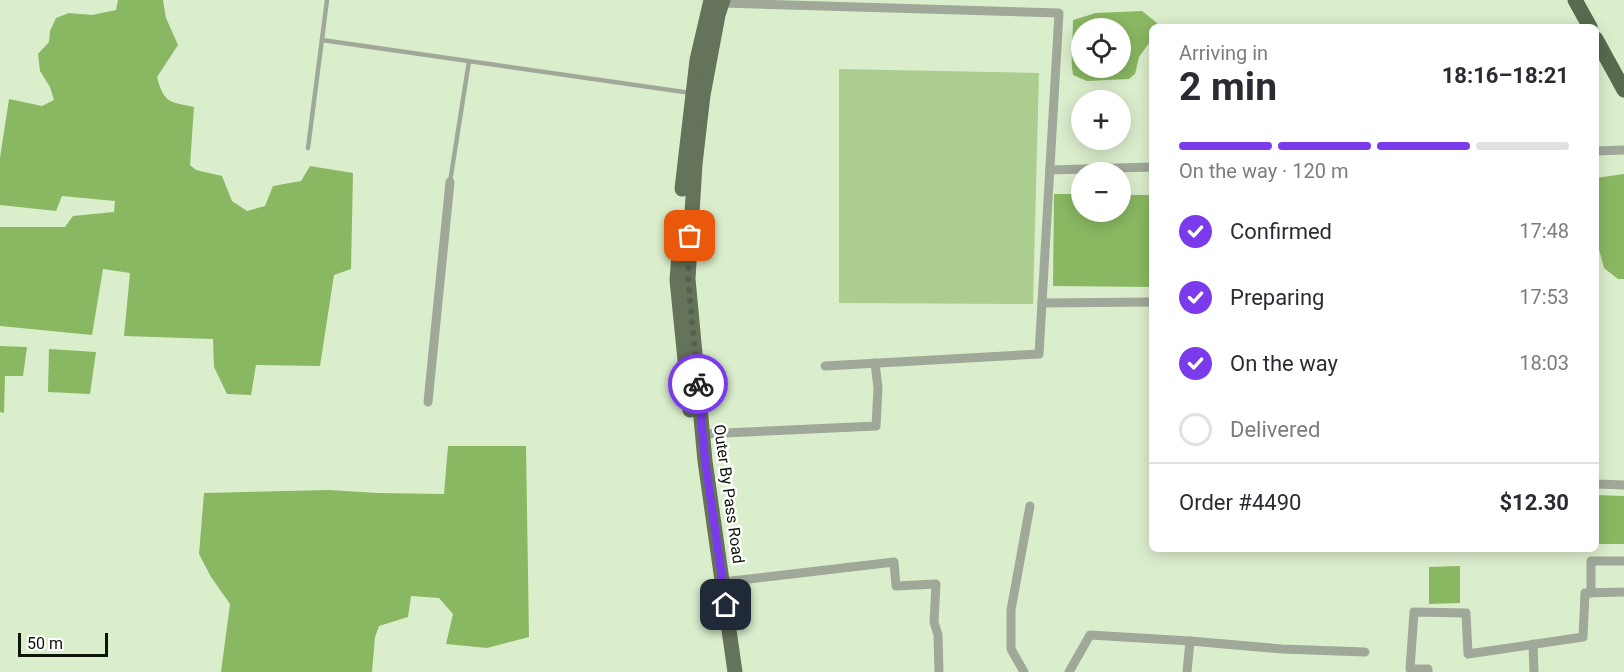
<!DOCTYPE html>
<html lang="en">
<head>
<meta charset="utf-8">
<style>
  body { margin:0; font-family:Roboto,sans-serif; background:#f7f7f7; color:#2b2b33; height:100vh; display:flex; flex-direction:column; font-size:22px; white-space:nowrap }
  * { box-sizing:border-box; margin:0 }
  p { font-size:20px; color:#7c7c81 }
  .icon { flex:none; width:33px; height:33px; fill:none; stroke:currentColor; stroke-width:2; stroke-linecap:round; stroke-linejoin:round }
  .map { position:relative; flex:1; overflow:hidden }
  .drawer { position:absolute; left:1149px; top:24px; width:450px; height:528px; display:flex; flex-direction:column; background:#fff; border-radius:9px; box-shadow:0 3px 15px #0003 }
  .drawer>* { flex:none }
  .buttons { position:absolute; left:1071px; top:18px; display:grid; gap:12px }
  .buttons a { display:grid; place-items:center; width:60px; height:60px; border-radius:50%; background:#fff; box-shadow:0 3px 15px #0003; font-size:30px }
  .scale { position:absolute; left:18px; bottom:15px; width:90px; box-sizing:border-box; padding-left:6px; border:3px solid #0d1408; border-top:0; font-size:16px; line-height:21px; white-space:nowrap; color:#0d1408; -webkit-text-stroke:4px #fff; paint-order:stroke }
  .pin { position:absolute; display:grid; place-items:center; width:51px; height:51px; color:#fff; margin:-26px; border-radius:12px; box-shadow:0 3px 9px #0006 }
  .courier { position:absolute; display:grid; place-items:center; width:60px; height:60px; margin:-30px; border:4px solid #7c3aed; border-radius:50%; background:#fff; color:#222; box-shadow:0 2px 8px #0007 }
  .overview em { font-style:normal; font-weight:700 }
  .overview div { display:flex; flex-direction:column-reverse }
  .overview { display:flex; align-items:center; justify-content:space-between; height:102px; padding:0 30px }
  h1 { font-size:39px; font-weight:700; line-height:45px }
  .bar { display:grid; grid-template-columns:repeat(4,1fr); gap:9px 6px; align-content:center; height:72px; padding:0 30px }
  .bar i { height:8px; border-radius:4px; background:#e1e1e2 }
  .bar .active { background:#7c3aed }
  .bar p { grid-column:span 4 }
  .line { display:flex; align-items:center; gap:15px; padding:0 30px; border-top:2px solid #e1e1e2 }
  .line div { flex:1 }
  ol { padding:0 30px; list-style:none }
  li { display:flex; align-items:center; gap:18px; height:66px }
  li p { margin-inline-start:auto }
  li .icon { padding:6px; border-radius:50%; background:#7c3aed; color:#fff; stroke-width:4 }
  li:last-child { color:#7c7c81 }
  li i { width:33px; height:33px; border:3px solid #e1e1e2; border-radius:50% }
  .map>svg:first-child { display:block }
  .green { fill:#abce90 }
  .water { fill:#8ab862; fill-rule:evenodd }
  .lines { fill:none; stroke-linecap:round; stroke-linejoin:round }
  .service { stroke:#9fa899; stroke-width:4.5 }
  .minor { stroke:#9fa899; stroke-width:9 }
  .primary { stroke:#65735a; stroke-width:15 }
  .trunk { stroke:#5a6a4e; stroke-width:15 }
  .done { stroke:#55604d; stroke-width:6; stroke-dasharray:0 10.8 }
  .route { stroke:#7c3aed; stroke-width:8 }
  .labels { text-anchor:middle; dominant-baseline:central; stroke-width:5; stroke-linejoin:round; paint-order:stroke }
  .street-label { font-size:16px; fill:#0d1408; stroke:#fff }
</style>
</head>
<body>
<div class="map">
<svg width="1624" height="672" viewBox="0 0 1624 672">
  <rect width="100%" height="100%" fill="#dbeecc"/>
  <!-- green -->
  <path class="green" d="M839,69L1039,73L1033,304L839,303Z"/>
  <!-- water -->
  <g class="water">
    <path d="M118,0H163L166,18L178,45L157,77C164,103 169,102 194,107L190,165L196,170L222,176L232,201L247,211L265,206L273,186L301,181L310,166L353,173L351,269L334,275L320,366L256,365L251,395L227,394L214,367L213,339L124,336L130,273L103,269L92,335L0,326V227H65L73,216L114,212L115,201L62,196L56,211L0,205V158L9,99L42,106L54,100L50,87L40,71L38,54L49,42L50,31L56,18L69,13L92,15L116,10Z"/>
    <path d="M1142,11L1157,23V27H1152V39L1139,57L1135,74L1129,79L1087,81L1073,75C1070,57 1073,38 1073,20L1096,13ZM1082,28H1120V68H1082Z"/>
    <path d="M1624,174V279H1618L1604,268L1596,238V178Z"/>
    <path d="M1054,194H1081L1082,212H1120L1121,195H1152V287L1053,286Z"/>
    <path d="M0,346L27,347L23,376H5L4,413L0,412Z"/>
    <path d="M49,349L96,352L90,394L48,392Z"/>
    <path d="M448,446H526L529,637L487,648L446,644L453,614L439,598L411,596L408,617L379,626L375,637L372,672H221L230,604L211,577L199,554L204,493L329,490L378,493L444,494Z"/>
    <path d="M1596,495L1624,496V544H1596Z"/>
    <path d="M1460,566V603L1429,604V567Z"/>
  </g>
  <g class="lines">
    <!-- service -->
    <g class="service">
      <path d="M322,40L691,93"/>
      <path d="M308,148L327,0"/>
      <path d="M450,182L469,61"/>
    </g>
    <!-- minor -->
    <g class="minor">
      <path d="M722,3L1059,13L1039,354L825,366"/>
      <path d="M1596,151L1624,150"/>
      <path d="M1050,170L1152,167"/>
      <path d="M1042,303L1152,302"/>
      <path d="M428,402L450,182"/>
      <path d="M702,434L876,426L878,388L875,363"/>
      <path d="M1596,484L1624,485"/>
      <path d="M723,582L894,562L896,586L936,584L934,622L938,635L939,672"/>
      <path d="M1591,593V561H1624"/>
      <path d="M1533,644L1534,672"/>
      <path d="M1024,672L1011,649V610L1030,506"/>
      <path d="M1069,672L1090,635L1190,641"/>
      <path d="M1187,672L1190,641L1282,649L1365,652"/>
      <path d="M1428,672V669H1410L1414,612L1466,613L1468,654L1583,637L1585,593L1624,592"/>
    </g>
    <!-- primary -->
    <g class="primary">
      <path d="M723,0L718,15L703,95L695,164L688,279L705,461L735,672"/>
      <path d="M682,189L697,60L711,0"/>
      <path d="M680,240L677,280L690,410"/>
    </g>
    <!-- trunk -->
    <g class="trunk">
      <path d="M1575,0L1590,27"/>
      <path d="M1596,39L1624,90"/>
    </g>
  </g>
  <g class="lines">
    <!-- done -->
    <path class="done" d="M690,236L688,279L698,384"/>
    <!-- route -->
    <path class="route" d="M698,384L705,460L726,605"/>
  </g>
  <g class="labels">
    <!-- street labels -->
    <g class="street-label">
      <text transform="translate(729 494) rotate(82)">Outer By Pass Road</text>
    </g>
  </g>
</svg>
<div class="buttons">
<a><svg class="icon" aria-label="locate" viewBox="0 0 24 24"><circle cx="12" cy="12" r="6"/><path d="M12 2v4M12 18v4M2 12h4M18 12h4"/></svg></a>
<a>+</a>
<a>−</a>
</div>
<div class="scale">50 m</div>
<div class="pin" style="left:690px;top:236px;background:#ea580c"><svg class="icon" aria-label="bag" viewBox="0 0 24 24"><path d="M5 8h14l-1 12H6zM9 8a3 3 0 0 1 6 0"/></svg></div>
<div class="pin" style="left:726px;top:605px;background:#1f2937"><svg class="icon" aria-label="home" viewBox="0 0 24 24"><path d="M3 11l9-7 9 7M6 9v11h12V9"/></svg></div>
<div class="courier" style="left:698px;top:384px"><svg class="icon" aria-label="bike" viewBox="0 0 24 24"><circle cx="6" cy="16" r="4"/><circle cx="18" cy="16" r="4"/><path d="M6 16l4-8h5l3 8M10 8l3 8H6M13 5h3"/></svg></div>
<section class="drawer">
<div class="overview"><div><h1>2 min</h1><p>Arriving in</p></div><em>18:16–18:21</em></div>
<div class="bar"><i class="active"></i><i class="active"></i><i class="active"></i><i></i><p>On the way · 120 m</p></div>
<ol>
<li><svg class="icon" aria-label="check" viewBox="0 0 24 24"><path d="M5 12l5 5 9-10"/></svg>Confirmed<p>17:48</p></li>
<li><svg class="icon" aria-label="check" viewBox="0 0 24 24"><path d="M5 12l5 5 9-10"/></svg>Preparing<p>17:53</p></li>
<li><svg class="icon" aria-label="check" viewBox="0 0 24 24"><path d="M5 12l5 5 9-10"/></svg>On the way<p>18:03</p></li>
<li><i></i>Delivered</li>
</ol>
<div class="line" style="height:78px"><div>Order #4490</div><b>$12.30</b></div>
</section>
</div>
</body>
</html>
